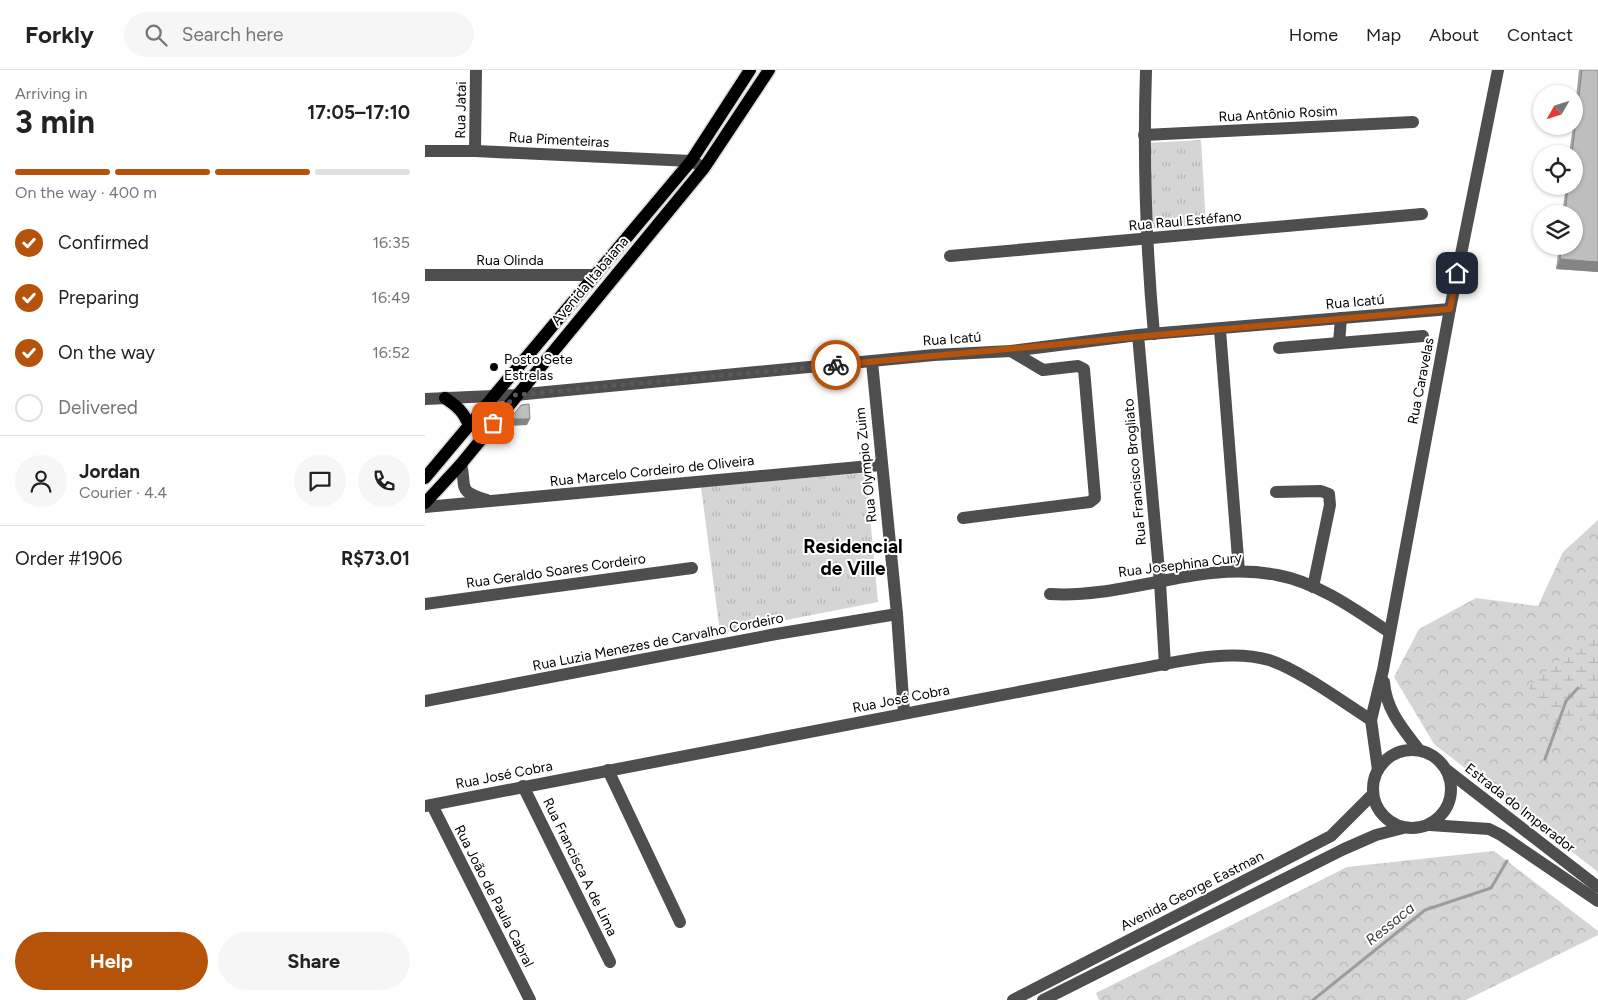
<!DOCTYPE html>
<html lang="en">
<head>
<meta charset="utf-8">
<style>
  body { margin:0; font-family:Figtree,sans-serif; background:#f6f6f6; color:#222; height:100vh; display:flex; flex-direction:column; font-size:19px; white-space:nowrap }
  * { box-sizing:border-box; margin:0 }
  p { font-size:16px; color:#767676 }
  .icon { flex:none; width:28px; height:28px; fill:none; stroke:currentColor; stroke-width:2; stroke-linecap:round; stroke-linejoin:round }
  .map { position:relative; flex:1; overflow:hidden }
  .drawer { display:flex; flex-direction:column; background:#fff; width:425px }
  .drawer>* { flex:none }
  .needle { width:32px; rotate:231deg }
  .controls { position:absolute; left:1108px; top:15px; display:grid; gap:10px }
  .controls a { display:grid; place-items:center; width:50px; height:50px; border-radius:50%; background:#fff; box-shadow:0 1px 4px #0004; font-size:25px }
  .pin { position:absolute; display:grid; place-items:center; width:42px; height:42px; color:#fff; margin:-21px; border-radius:10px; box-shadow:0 2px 8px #0006 }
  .courier { position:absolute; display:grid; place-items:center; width:50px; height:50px; margin:-25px; border:4px solid #b45309; border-radius:50%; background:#fff; color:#222; box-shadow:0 1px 6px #0007 }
  .summary em { font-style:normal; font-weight:700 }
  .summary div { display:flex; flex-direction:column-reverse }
  .summary { display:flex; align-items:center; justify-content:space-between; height:85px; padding:0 15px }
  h1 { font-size:32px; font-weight:700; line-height:38px }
  .bar { display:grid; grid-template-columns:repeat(4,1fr); gap:8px 5px; align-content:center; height:60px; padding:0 15px }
  .bar i { height:6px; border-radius:4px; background:#e0e0e0 }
  .bar .selected { background:#b45309 }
  .bar p { grid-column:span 4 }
  .line { display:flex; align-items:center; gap:12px; padding:0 15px; border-top:1px solid #e0e0e0 }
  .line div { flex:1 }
  .round { display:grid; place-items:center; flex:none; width:52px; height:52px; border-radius:26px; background:#f6f6f6 }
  ol { padding:0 15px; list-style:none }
  li { display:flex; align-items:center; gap:15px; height:55px }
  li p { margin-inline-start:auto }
  li .icon { padding:5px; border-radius:50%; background:#b45309; color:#fff; stroke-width:4 }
  li:last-child { color:#767676 }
  li i { width:28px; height:28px; border:2px solid #e0e0e0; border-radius:50% }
  .action { display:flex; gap:10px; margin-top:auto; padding:10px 15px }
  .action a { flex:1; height:58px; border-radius:30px; background:#b45309; color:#fff; font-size:20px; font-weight:700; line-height:58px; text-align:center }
  .action a+a { background:#f6f6f6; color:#222 }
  header { display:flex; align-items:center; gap:30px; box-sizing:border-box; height:70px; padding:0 25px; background:#fff; border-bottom:1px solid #e0e0e0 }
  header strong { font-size:24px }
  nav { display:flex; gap:28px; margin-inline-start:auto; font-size:18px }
  .search { width:350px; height:45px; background:#f6f6f6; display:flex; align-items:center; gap:12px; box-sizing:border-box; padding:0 18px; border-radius:28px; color:#767676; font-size:19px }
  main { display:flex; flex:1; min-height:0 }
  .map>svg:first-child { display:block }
  .grass { fill:url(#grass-tufts) }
  .forest { fill:url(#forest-crowns) }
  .wetland { fill:url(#wetland-marsh) }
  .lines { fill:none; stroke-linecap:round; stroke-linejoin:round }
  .stream { stroke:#9c9c9c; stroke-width:3 }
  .major-casing { stroke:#dbdbdb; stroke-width:15 }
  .minor { stroke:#4e4e4e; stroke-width:12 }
  .major { stroke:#000; stroke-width:12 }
  .wall { fill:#a3a3a3 }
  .shaded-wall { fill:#858585 }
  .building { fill:#bebebe; stroke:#858585 }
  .done { stroke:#595959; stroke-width:5; stroke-dasharray:0 9 }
  .route { stroke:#b45309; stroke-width:6 }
  .poi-dot { fill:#000; stroke:#fff; stroke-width:2 }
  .labels { text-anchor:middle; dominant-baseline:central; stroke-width:4; stroke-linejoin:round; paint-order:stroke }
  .street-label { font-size:14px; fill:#000; stroke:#fff }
  .poi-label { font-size:14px; fill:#000; stroke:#fff; text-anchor:start }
  .water-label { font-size:15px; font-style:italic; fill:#3d3d3d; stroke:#fff }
  .district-label { font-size:19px; font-weight:bold; fill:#000; stroke:#fff }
</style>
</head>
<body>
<header>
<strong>Forkly</strong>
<div class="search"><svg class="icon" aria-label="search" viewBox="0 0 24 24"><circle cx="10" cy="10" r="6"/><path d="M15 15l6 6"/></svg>Search here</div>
<nav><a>Home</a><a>Map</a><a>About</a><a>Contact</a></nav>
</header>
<main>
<section class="drawer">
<div class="summary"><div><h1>3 min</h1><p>Arriving in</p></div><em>17:05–17:10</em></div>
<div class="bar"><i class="selected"></i><i class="selected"></i><i class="selected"></i><i></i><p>On the way · 400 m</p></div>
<ol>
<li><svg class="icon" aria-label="check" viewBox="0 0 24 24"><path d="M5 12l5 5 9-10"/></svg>Confirmed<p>16:35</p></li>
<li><svg class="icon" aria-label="check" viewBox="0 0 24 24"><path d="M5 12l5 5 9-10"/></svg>Preparing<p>16:49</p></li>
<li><svg class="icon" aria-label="check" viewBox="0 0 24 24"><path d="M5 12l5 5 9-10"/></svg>On the way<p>16:52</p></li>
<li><i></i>Delivered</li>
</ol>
<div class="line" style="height:90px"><a class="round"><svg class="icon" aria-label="person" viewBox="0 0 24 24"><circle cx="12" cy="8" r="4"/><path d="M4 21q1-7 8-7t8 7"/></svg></a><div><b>Jordan</b><p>Courier · 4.4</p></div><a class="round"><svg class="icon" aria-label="chat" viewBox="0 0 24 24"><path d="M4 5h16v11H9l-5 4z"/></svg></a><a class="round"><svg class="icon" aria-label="phone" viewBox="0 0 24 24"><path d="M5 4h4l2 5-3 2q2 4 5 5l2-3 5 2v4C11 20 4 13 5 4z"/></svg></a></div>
<div class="line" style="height:65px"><div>Order #1906</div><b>R$73.01</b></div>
<div class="action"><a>Help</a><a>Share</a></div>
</section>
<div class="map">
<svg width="1173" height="930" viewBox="0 0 1173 930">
  <defs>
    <pattern id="grass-tufts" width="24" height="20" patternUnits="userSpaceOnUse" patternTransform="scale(1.25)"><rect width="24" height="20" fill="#d5d5d5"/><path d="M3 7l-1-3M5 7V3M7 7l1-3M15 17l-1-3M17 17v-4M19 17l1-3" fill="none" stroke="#b5b5b5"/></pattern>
    <pattern id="forest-crowns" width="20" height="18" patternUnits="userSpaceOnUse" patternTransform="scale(1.25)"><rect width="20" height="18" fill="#d5d5d5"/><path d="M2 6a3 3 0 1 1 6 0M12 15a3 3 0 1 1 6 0" fill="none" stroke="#b5b5b5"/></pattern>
    <pattern id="wetland-marsh" width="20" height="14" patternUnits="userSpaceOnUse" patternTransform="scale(1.25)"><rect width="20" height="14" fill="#d5d5d5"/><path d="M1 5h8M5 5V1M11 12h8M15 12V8" fill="none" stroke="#b5b5b5"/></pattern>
  </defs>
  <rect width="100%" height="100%" fill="#fff"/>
  <!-- grass -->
  <g class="grass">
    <path d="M776,70L781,155L727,158L721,73Z"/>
    <path d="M441,403L453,532L295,563L276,417Z"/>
  </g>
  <!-- forest -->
  <g class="forest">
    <path d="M1173,450V802L1009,674L969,607L994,559L1051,528L1113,536L1138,482Z"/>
    <path d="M1069,781L1173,861V865L1041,930H674L671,923L922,797Z"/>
  </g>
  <!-- wetland -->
  <path class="wetland" d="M1171,564L1173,566V646L1131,658L1103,617L1155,573Z"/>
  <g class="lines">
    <!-- stream -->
    <g class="stream">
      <path d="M1120,689L1141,631L1153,618"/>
      <path d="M888,930L1000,840L1066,818L1082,791"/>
    </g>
    <!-- major casing -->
    <g class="major-casing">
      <g id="major">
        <path d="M20,328C32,336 39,342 44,356"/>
        <path d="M0,408L266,91L325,0"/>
        <path d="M0,433L36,394L279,98L344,0"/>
      </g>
    </g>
    <!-- minor -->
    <g class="minor">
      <path d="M721,0C718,89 721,176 729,264"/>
      <path d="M719,65L988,52"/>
      <path d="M0,81H50L266,91L274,95"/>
      <path d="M50,81L51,0"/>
      <path d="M525,186L997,144"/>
      <path d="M0,205H171"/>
      <path d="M795,260L814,501"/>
      <path d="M713,265L735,512L740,595"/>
      <path d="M914,273L916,248"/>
      <path d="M854,278L998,266"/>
      <path d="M447,292L472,544L479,643"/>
      <path d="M0,329L90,325L509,285L586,281L713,265L1025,239"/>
      <path d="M36,394C42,418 31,421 62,430"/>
      <path d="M851,422L896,421L904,424L905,435L888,517"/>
      <path d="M0,437L456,395"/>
      <path d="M538,448L665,432L670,428L659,299L653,296L618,300L586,281"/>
      <path d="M625,524C701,529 776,490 852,505C892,512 931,540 964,562"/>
      <path d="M0,534L267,498"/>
      <path d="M959,612C961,640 978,659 994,680"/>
      <path d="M0,631L351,564L472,544"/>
      <circle cx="987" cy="719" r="39"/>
      <path d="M183,700L255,852"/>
      <path d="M953,700L946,650L958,600L1025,239L1073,0"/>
      <path d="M1023,701L1173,817"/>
      <path d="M98,716L185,892"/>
      <path d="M7,735L105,930"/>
      <path d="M0,736L697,602C741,595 800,577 844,590C873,599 918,632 946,650"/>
      <path d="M1005,755L1064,759L1076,765L1173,831"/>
      <path d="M588,930L906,766L948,724"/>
      <path d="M618,930L919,779L951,765L978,758"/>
    </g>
    <!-- major -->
    <use href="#major" class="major"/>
  </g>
  <!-- wall -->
  <path class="wall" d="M1154,0H1173V202L1131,199L1134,176H1149V144H1137L1141,116H1149V84H1144L1148,56H1149V46Z"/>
  <!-- shaded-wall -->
  <g class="shaded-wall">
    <path d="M1135,189L1173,192V202L1131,199Z"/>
    <path d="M85,349H105L102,355L82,356Z"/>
  </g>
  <!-- building -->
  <g class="building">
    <path d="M1157,0H1173V192L1135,189L1136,176H1149V144H1140L1143,116H1149V84H1147Z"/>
    <path d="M104,334L105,349H85L96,335Z"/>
  </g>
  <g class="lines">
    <!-- done -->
    <path class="done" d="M68,353L90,325L411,295"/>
    <!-- route -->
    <path class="route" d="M411,295C616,276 820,256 1025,239L1032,203"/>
  </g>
  <!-- markers -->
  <circle class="poi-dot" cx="69" cy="297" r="5"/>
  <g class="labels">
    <!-- street labels -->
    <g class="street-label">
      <text transform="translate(36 40) rotate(-89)">Rua Jatai</text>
      <text transform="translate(853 44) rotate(-3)">Rua Antônio Rosim</text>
      <text transform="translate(134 70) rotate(3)">Rua Pimenteiras</text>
      <text transform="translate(760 151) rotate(-5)">Rua Raul Estéfano</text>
      <text x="85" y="190">Rua Olinda</text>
      <text transform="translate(165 211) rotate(-50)">Avenida Itabaiana</text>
      <text transform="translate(930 232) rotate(-5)">Rua Icatú</text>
      <text transform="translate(527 269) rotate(-4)">Rua Icatú</text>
      <text transform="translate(996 311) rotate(-79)">Rua Caravelas</text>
      <text transform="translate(441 395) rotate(-96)">Rua Olympio Zuim</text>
      <text transform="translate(227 401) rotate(-6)">Rua Marcelo Cordeiro de Oliveira</text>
      <text transform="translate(710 402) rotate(-95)">Rua Francisco Brogliato</text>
      <text transform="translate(755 495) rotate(-7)">Rua Josephina Cury</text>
      <text transform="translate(131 501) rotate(-8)">Rua Geraldo Soares Cordeiro</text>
      <text transform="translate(233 572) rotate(-11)">Rua Luzia Menezes de Carvalho Cordeiro</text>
      <text transform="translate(476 629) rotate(-11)">Rua José Cobra</text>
      <text transform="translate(79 705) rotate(-11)">Rua José Cobra</text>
      <text transform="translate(1095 738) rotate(38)">Estrada do Imperador</text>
      <text transform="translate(155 797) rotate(64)">Rua Francisca A de Lima</text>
      <text transform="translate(767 821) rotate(-27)">Avenida George Eastman</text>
      <text transform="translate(69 826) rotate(63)">Rua João de Paula Cabral</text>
    </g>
    <!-- poi labels -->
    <g class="poi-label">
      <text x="79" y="289">Posto Sete<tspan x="79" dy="16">Estrelas</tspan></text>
    </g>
    <!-- water labels -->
    <g class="water-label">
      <text transform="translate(965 854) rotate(-39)">Ressaca</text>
    </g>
    <!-- district labels -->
    <g class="district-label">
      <text x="428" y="476">Residencial<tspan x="428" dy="22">de Ville</tspan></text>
    </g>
  </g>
</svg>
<div class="controls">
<a><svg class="needle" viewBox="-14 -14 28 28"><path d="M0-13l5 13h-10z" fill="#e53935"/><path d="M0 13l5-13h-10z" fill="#767676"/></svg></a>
<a><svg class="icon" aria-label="locate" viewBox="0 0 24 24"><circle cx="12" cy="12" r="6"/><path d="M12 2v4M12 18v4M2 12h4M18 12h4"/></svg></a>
<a><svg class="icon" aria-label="layers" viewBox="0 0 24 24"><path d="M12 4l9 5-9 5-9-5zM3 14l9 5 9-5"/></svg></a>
</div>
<div class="pin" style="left:68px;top:353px;background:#ea580c"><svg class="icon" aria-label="bag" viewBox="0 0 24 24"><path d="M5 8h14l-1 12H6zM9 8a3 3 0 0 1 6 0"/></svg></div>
<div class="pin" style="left:1032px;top:203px;background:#1f2937"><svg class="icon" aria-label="home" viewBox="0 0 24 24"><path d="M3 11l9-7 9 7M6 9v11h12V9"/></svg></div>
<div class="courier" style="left:411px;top:295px"><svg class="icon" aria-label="bike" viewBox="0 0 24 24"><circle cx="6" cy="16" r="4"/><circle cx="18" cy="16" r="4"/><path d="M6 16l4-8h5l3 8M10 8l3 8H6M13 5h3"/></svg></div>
</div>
</main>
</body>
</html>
